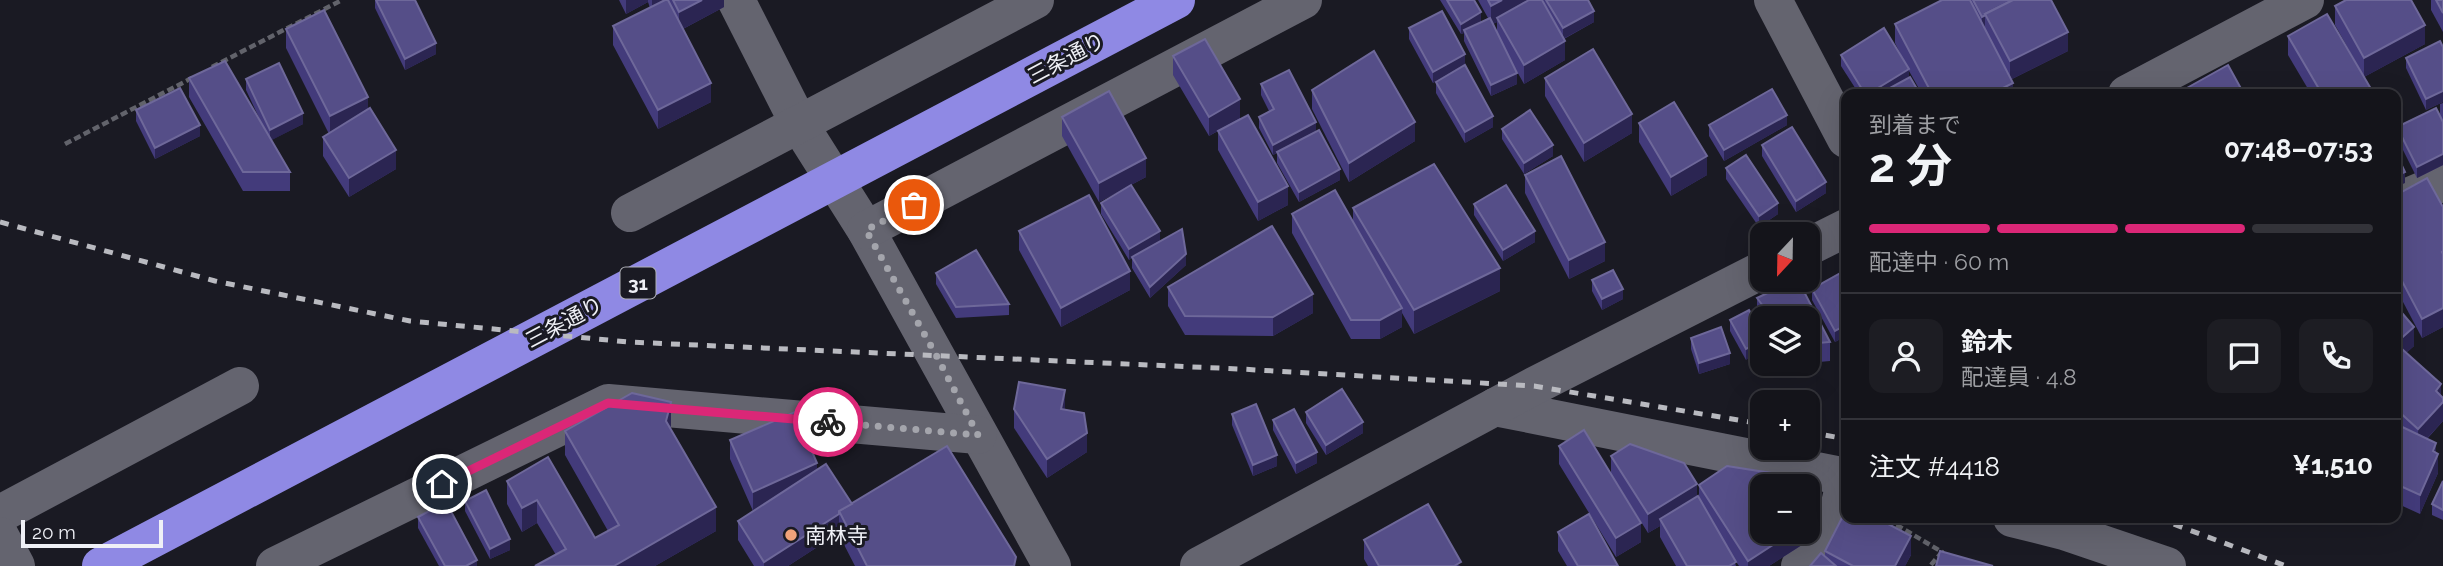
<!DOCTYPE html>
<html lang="ja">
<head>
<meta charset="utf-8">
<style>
  body { margin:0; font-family:Raleway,"Noto Sans JP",sans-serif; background:#1d1d23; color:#f1f3f6; height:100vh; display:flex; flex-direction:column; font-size:26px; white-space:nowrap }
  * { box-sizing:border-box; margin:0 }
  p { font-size:23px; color:#9d9ea2 }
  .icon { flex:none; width:38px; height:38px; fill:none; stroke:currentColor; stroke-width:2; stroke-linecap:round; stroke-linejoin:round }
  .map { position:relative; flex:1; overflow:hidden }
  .side { position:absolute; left:1841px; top:89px; width:560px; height:434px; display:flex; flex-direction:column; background:#14141a; border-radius:14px; box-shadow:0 7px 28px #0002,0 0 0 2px #333339 }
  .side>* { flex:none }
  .needle { width:46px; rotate:202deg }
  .fabs { position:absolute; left:1750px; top:222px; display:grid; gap:14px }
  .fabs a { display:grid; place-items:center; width:70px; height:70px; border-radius:14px; background:#14141a; box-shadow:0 7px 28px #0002,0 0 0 2px #333339; font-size:35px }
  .scale { position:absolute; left:21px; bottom:18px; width:142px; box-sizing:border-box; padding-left:7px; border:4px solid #eff0f6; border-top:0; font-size:19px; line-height:24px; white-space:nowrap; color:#eff0f6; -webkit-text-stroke:5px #1a1a23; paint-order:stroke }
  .pin { position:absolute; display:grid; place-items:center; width:60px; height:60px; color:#fff; margin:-30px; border:4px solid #fff; border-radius:50%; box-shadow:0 2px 7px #0007 }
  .courier { position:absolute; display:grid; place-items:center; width:70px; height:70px; margin:-35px; border:5px solid #db2777; border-radius:50%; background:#fff; color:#222; box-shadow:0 2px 9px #0007 }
  .headline em { font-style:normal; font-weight:700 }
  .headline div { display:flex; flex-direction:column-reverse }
  .headline { display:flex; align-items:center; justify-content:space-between; height:119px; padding:0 28px }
  h1 { font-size:46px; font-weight:700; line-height:52px }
  .bar { display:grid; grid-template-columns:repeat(4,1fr); gap:10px 7px; align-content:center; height:84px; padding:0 28px }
  .bar i { height:9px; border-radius:5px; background:#333339 }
  .bar .selected { background:#db2777 }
  .bar p { grid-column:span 4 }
  .line { display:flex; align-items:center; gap:18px; padding:0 28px; border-top:2px solid #333339 }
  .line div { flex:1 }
  .round { display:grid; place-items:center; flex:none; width:74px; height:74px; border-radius:14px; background:#1d1d23 }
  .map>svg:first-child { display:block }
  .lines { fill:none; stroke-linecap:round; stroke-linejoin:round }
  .path { stroke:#62636b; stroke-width:4.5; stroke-dasharray:7 3.5; stroke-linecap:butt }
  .minor { stroke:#64646f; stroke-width:38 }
  .highway { stroke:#8f89e4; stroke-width:38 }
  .rail { stroke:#b9bac0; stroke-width:5; stroke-dasharray:9 9; stroke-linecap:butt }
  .wall { fill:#433b7b; fill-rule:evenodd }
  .shaded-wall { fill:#2b2552 }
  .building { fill:#554e88; stroke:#6e689a; stroke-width:2 }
  .done { stroke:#a4a5ac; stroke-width:7; stroke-dasharray:0 12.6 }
  .route { stroke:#db2777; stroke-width:9 }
  .poi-dot { fill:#f0a27a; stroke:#1a1a23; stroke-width:2.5 }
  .labels { text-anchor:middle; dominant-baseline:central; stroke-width:6; stroke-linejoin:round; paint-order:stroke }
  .shield { fill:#1a1a23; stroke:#afb0b7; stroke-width:2 }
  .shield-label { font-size:19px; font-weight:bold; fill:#eff0f6 }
  .street-label { font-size:21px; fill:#eff0f6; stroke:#1a1a23 }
  .poi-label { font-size:21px; fill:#eff0f6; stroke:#1a1a23; text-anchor:start }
</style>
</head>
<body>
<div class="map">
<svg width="2443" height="566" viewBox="0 0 2443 566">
  <rect width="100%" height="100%" fill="#1a1a23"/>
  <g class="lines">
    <!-- path -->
    <g class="path">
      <path d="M212,67L342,0"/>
      <path d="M65,144L192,78"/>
      <path d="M1890,518V521L1942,552L1930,566"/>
    </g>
    <!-- minor -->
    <g class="minor">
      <path d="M736,0L799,124L866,230L1052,566"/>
      <path d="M1773,0L1846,139"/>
      <path d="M2127,94L2305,0"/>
      <path d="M2396,202L2443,182"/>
      <path d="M630,213L1035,0"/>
      <path d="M866,230L1303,0"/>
      <path d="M1808,247L1846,228"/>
      <path d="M1495,407L1846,477"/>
      <path d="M0,514L240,386"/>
      <path d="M2012,518L2064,531L2167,566"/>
      <path d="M0,536L16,566"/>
      <path d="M275,566L608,403L978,435"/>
      <path d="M1199,566L1534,386L1762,270"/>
      <path d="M1800,566L1840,504L1846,477"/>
    </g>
    <!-- highway -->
    <path class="highway" d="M101,566L1176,0"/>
    <!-- rail -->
    <g class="rail">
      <path d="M0,222L215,281L410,321L628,342L1240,369L1534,386L1762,424"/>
      <path d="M1808,432L1846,439"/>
      <path d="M2157,518L2286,566"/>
    </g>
  </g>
  <!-- wall -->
  <g class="wall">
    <path d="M375,0H415L436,54L405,70L375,8Z"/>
    <path d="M619,0H724V7L683,29L711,102L658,129L613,45V26L650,8L648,2L626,14Z"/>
    <path d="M1440,0H1474L1481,22L1488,18L1478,0H1588L1594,22L1564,39L1565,60L1524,84L1510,59L1517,84L1491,96L1464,41V33L1461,34ZM1497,22V33L1493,24Z"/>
    <path d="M1942,0H2051L2068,51L2012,79L2013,94H1922L1909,71V78L1920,94H1859L1841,66V55H1901L1895,43V24Z"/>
    <path d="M2431,0H2443V32L2431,10Z"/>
    <path d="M2335,6L2425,44L2364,77L2335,25Z"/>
    <path d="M1409,28L1465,64L1433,83L1409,39Z"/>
    <path d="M286,29L368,110L396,169L349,197L323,156V137L329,134L286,48Z"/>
    <path d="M2288,36L2374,94H2311L2288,55Z"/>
    <path d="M2443,47V102L2426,110L2406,68V58Z"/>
    <path d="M1173,56L1240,118L1288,205L1258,221L1218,150V131L1209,136L1173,75Z"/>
    <path d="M189,78L262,124L246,90V79L303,124L271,140L290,172V191H243L189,97Z"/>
    <path d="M1545,78L1632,133L1584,162L1545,96Z"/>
    <path d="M1436,82L1493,127L1465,143L1436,93Z"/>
    <path d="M1261,84L1316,131L1340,180L1299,202L1277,163V153L1273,155L1259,128V117L1269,111L1261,95Z"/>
    <path d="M1312,90L1415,141L1349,182L1312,109Z"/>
    <path d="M2443,103V165L2417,178L2397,138V127L2440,115V104Z"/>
    <path d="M136,110L200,136L155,159L136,121Z"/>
    <path d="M1062,117L1146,177L1099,202L1062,136Z"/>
    <path d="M1639,123L1707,175L1671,196L1639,142Z"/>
    <path d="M1709,125H1787L1724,161L1709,136Z"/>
    <path d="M1502,129L1553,156L1524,174L1502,139Z"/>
    <path d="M1762,145L1826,193L1796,212L1762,156Z"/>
    <path d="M1726,168L1778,214L1759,227L1726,179Z"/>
    <path d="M1525,175L1605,261L1569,279L1525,193Z"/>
    <path d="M2396,195L2443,207V327L2422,338L2402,300Z"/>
    <path d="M1101,203L1160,242L1186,265L1150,298L1132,268V258L1129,260L1101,214Z"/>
    <path d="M1474,204L1535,242L1503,261L1474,215Z"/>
    <path d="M1353,208L1500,291L1414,334L1402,313V327L1380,339H1351L1292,233V214L1353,222Z"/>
    <path d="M1019,231L1130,290L1061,327L1019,250Z"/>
    <path d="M1846,270V336L1835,342L1812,300V289Z"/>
    <path d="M936,273L1009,304V315L956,318L936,284Z"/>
    <path d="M1592,280L1623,299L1602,310L1592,291Z"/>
    <path d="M1795,280H1798L1830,342V361L1808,363V318H1762V323L1757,316V298Z"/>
    <path d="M1168,287L1313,313L1273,336L1185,335L1168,306Z"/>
    <path d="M2396,306L2414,346L2406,353L2443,398V421L2427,439L2436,453L2438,473L2420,514L2396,503Z"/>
    <path d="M1730,320L1762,334L1746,360L1730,331Z"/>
    <path d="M1691,338L1730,364L1699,374L1691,349Z"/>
    <path d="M1014,409L1065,410L1087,452L1047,478L1014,428Z"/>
    <path d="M1306,412L1363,433L1326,455L1306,423Z"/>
    <path d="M1232,414L1277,466L1253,476L1232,425Z"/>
    <path d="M1273,420L1317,463L1296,474L1273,430Z"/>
    <path d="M671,425L670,428L716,531L655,566H535L556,555L537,523L522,532L507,504V481L595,538L608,531L565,455V431Z"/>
    <path d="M730,440L817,470L852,504L1016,566H855L839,535V533L788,566H754L738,540V521L753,511L730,459Z"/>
    <path d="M1559,446L1611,474V456L1699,498V485L1810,524L1805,543L1769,566H1739L1733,557L1736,566H1676L1660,537V526L1648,533L1617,483L1641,542L1616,557L1559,464Z"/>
    <path d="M2443,481V520L2432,515V504Z"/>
    <path d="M465,501L510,550L490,559L465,511Z"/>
    <path d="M418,517L477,566H439L418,528Z"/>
    <path d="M1558,532L1618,566H1567L1558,551Z"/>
    <path d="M1364,540L1461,566H1368L1364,559Z"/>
    <path d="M1825,551L1911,555L1905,566H1810L1825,557Z"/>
  </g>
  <!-- shaded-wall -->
  <g class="shaded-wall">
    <path d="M626,0H648V2L626,14Z"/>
    <path d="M652,0H665L652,11Z"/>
    <path d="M702,0H724V7L679,31V12Z"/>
    <path d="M1502,0H1535L1497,18V22L1491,25V6Z"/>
    <path d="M1594,11V22L1563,39V28Z"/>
    <path d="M1481,12V23L1464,30V33L1461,34V24Z"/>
    <path d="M1985,16V27L1982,28V17Z"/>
    <path d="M2425,25V44L2364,77V58Z"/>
    <path d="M2068,32V51L2010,80V61Z"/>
    <path d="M1565,41V60L1524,84V65Z"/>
    <path d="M436,43V54L405,70V59Z"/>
    <path d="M1465,54V64L1433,83V72Z"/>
    <path d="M1909,69V80L1886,94H1868Z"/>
    <path d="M1517,73V84L1491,96V85Z"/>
    <path d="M711,83V102L658,129V110Z"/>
    <path d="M2013,83V94H1991Z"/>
    <path d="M2443,91V102L2426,110V99Z"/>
    <path d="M368,97V116L330,135V116Z"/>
    <path d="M1240,99V118L1209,136V117Z"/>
    <path d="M303,113V124L270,141V130Z"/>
    <path d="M1632,114V133L1584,162V143Z"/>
    <path d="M1787,115V125L1724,161V150Z"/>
    <path d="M1493,116V127L1465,143V132Z"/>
    <path d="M1316,122V133L1273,155V145Z"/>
    <path d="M1415,122V141L1349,182V163Z"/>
    <path d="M200,125V136L155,159V148Z"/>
    <path d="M1553,145V156L1524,174V163Z"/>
    <path d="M396,150V169L349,197V178Z"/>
    <path d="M2443,154V165L2417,178V167Z"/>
    <path d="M1707,156V175L1671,196V177Z"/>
    <path d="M1146,158V177L1099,202V183Z"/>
    <path d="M1340,169V180L1299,202V192Z"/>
    <path d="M2405,172V183L2396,187V176Z"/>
    <path d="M1826,182V193L1796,212V201Z"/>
    <path d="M1288,186V205L1258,221V202Z"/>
    <path d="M1778,203V214L1759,227V216Z"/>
    <path d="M1160,231V242L1129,260V249Z"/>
    <path d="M1535,231V242L1503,261V250Z"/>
    <path d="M1605,242V261L1569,279V260Z"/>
    <path d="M1186,254V265L1150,298V287Z"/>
    <path d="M1500,268V291L1414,334V310Z"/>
    <path d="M1130,271V290L1061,327V308Z"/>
    <path d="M2402,281V300L2396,303V284Z"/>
    <path d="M1623,289V299L1602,310V299Z"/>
    <path d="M1313,294V313L1273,336V317Z"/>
    <path d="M1402,308V327L1380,339V320Z"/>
    <path d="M2443,308V327L2422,338V319Z"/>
    <path d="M1846,325V336L1835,342V331Z"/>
    <path d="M2414,327V346L2396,362V343Z"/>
    <path d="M1762,341V351L1746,360V349Z"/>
    <path d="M1730,353V364L1699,374V363Z"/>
    <path d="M2441,384V403L2436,391Z"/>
    <path d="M1065,390V409L1061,428V409Z"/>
    <path d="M671,402V425L666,445V421Z"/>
    <path d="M2443,402V421L2418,448V429Z"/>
    <path d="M1363,422V433L1326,455V445Z"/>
    <path d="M1087,433V452L1047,478V459Z"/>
    <path d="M2436,443V458L2438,454V473L2420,514V495L2433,451Z"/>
    <path d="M1317,452V463L1296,474V463Z"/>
    <path d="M1277,455V466L1253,476V465Z"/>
    <path d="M817,463V482L753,511V492Z"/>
    <path d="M1697,484V502L1660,519V526L1648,533V514Z"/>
    <path d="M537,500V523L522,532V508Z"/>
    <path d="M1810,505V524L1805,543L1769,566H1748V561L1793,532H1808V514Z"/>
    <path d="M716,507V531L655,566H614Z"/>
    <path d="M839,514V533L788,566H764V562Z"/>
    <path d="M1641,523V542L1616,557V538Z"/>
    <path d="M1911,536V555L1905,566H1895Z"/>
    <path d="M510,539V550L490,559V549Z"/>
    <path d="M477,560V566H466Z"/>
  </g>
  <!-- building -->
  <g class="building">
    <path d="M376,0H415L436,43L405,59Z"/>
    <path d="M665,0H668L711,83L658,110L613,26Z"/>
    <path d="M673,0H702L679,12Z"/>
    <path d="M1447,0H1474L1481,12L1461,24Z"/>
    <path d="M1488,0H1502L1491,6Z"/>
    <path d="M1529,0H1542L1565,41L1524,65L1497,18Z"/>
    <path d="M1546,0H1588L1594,11L1563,28Z"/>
    <path d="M1942,0H1970L2013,83L1991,94H1932L1895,24Z"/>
    <path d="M1973,0H2013L1985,14L1986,15L1982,17Z"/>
    <path d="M2013,0H2051L2068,32L2010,61L1985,14Z"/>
    <path d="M2346,0H2411L2425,25L2364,58L2335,6Z"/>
    <path d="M2436,0H2443V13Z"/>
    <path d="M324,10L368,97L330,116L286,29Z"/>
    <path d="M1442,11L1465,54L1433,72L1409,28Z"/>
    <path d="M2327,14L2374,94H2322L2288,36Z"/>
    <path d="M1490,18L1517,73L1491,85L1464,30Z"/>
    <path d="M1884,28L1909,69L1868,94H1865L1841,55Z"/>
    <path d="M1205,39L1240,99L1209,117L1173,56Z"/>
    <path d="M2440,41L2443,47V91L2426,99L2406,58Z"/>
    <path d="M1593,49L1632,114L1584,143L1545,78Z"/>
    <path d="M1374,51L1415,122L1349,163L1312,90Z"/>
    <path d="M225,61L290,172H243L189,78Z"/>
    <path d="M279,63L303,113L270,130L246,79Z"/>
    <path d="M1465,65L1493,116L1465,132L1436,82Z"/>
    <path d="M2228,65L2244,94H2178V93Z"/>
    <path d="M1289,70L1316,122L1273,145L1259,117L1274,109L1261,84Z"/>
    <path d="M1910,77L1920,94H1879Z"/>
    <path d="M180,88L200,125L155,148L136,110Z"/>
    <path d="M1772,89L1787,115L1724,150L1709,125Z"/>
    <path d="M1109,91L1146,158L1099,183L1062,117Z"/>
    <path d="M1674,102L1707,156L1671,177L1639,123Z"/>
    <path d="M370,108L396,150L349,178L323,137Z"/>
    <path d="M2436,108L2443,122V154L2417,167L2397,127Z"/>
    <path d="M1530,110L1553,145L1524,163L1502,129Z"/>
    <path d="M1248,115L1288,186L1258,202L1218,131Z"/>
    <path d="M1792,127L1826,182L1796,201L1762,145Z"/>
    <path d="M1319,130L1340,169L1299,192L1277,152Z"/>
    <path d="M2396,153L2405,172L2396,176Z"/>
    <path d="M1746,155L1778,203L1759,216L1726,168Z"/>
    <path d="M1561,156L1605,242L1569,260L1525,175Z"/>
    <path d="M1434,164L1500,268L1414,310L1353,208Z"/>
    <path d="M2427,178L2443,207V251L2442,252L2443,254V308L2422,319L2402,281L2396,284V195Z"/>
    <path d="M1131,185L1160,231L1129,249L1101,203Z"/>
    <path d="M1506,185L1535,231L1503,250L1474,204Z"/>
    <path d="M1335,190L1402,308L1380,320H1351L1292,214Z"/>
    <path d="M1089,195L1130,271L1061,308L1019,231Z"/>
    <path d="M1272,226L1313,294L1273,317L1185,316L1168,287Z"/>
    <path d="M1182,229L1186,254L1150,287L1132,257Z"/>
    <path d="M976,250L1009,304L956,307L936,273Z"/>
    <path d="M1613,270L1623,289L1602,299L1592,280Z"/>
    <path d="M1846,270V325L1835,331L1812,289Z"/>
    <path d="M1795,280H1798L1830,342L1808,344V318H1772L1757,298Z"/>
    <path d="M2396,306L2414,327L2396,343Z"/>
    <path d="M1749,310L1762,334V341L1746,349L1730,320Z"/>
    <path d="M1721,327L1730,353L1699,363L1691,338Z"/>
    <path d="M2402,349L2441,384L2436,391L2443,398V402L2418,429L2396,409V357Z"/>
    <path d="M1019,382L1065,390L1061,409L1084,413L1087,433L1047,459L1014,409Z"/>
    <path d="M1342,389L1363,422L1326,445L1306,412Z"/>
    <path d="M632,393L671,402L666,421L716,507L614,566H535L566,549L537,500L522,508L507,481L548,457L595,538L619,525L565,431Z"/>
    <path d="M1256,404L1277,455L1253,465L1232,414Z"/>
    <path d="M1294,409L1317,452L1296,463L1273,420Z"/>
    <path d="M795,412L817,463L753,492L730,440Z"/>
    <path d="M2396,424L2436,443L2433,451L2438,454L2420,495L2396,484Z"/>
    <path d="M1584,430L1641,523L1616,538L1559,446Z"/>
    <path d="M1630,444L1684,463L1697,484L1648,514L1611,456Z"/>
    <path d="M947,446L1016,557L1014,566H867L839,511Z"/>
    <path d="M826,464L852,504L839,511V514L764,562L738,521Z"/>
    <path d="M1727,466L1784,475L1795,486H1762V532H1793L1748,561L1699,485Z"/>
    <path d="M2443,481V510L2432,504Z"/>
    <path d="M486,490L510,539L490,549L465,501Z"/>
    <path d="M1698,496L1736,562L1729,566H1687L1660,519Z"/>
    <path d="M446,502L477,560L466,566H445L418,517Z"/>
    <path d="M1808,502L1810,505L1808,514Z"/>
    <path d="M1428,504L1461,562L1454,566H1379L1364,540Z"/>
    <path d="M1846,510V518H1877L1911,536L1895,566H1853L1825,551Z"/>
    <path d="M1589,514L1618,566H1578L1558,532Z"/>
    <path d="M1940,551L1993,566H1936Z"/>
    <path d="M1821,553L1836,566H1810Z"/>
  </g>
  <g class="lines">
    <!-- done -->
    <path class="done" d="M828,422L978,435L936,355L866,230L914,205"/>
    <!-- route -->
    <path class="route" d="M442,484L608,403L828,422"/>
  </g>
  <!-- markers -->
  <circle class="poi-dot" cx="791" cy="535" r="7"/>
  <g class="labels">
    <!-- shield labels -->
    <rect class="shield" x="620.5" y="267.5" width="35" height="31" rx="5"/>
    <g class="shield-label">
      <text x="638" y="283">31</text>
    </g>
    <!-- street labels -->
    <g class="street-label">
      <text transform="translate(1066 58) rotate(-28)">三条通り</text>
      <text transform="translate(564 322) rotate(-28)">三条通り</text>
    </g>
    <!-- poi labels -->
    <g class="poi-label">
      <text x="805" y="535">南林寺</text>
    </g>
  </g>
</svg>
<div class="fabs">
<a><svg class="needle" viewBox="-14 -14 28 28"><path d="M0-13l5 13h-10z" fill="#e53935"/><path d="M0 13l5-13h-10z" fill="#9d9ea2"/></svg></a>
<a><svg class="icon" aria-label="layers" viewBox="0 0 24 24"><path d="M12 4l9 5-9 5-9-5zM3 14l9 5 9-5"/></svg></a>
<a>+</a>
<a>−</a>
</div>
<div class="scale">20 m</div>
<div class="pin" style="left:914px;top:205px;background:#ea580c"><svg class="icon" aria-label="bag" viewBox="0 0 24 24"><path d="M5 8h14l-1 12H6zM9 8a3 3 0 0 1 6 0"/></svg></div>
<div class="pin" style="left:442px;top:484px;background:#1f2937"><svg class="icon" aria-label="home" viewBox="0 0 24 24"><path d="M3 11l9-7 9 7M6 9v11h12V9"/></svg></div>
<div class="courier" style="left:828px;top:422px"><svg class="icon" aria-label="bike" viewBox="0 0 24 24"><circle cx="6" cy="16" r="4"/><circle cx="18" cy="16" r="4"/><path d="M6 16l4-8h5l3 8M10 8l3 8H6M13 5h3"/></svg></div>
<section class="side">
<div class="headline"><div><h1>2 分</h1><p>到着まで</p></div><em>07:48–07:53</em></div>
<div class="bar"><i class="selected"></i><i class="selected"></i><i class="selected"></i><i></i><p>配達中 · 60 m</p></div>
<div class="line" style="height:126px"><a class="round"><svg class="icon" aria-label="person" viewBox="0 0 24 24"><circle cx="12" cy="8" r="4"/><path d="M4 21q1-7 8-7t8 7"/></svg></a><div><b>鈴木</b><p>配達員 · 4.8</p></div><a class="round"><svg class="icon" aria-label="chat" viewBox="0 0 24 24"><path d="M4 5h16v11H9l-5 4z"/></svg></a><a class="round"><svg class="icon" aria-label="phone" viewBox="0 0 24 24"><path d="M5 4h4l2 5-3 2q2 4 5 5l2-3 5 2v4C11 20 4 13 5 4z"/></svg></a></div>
<div class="line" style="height:91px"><div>注文 #4418</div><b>¥1,510</b></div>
</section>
</div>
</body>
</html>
